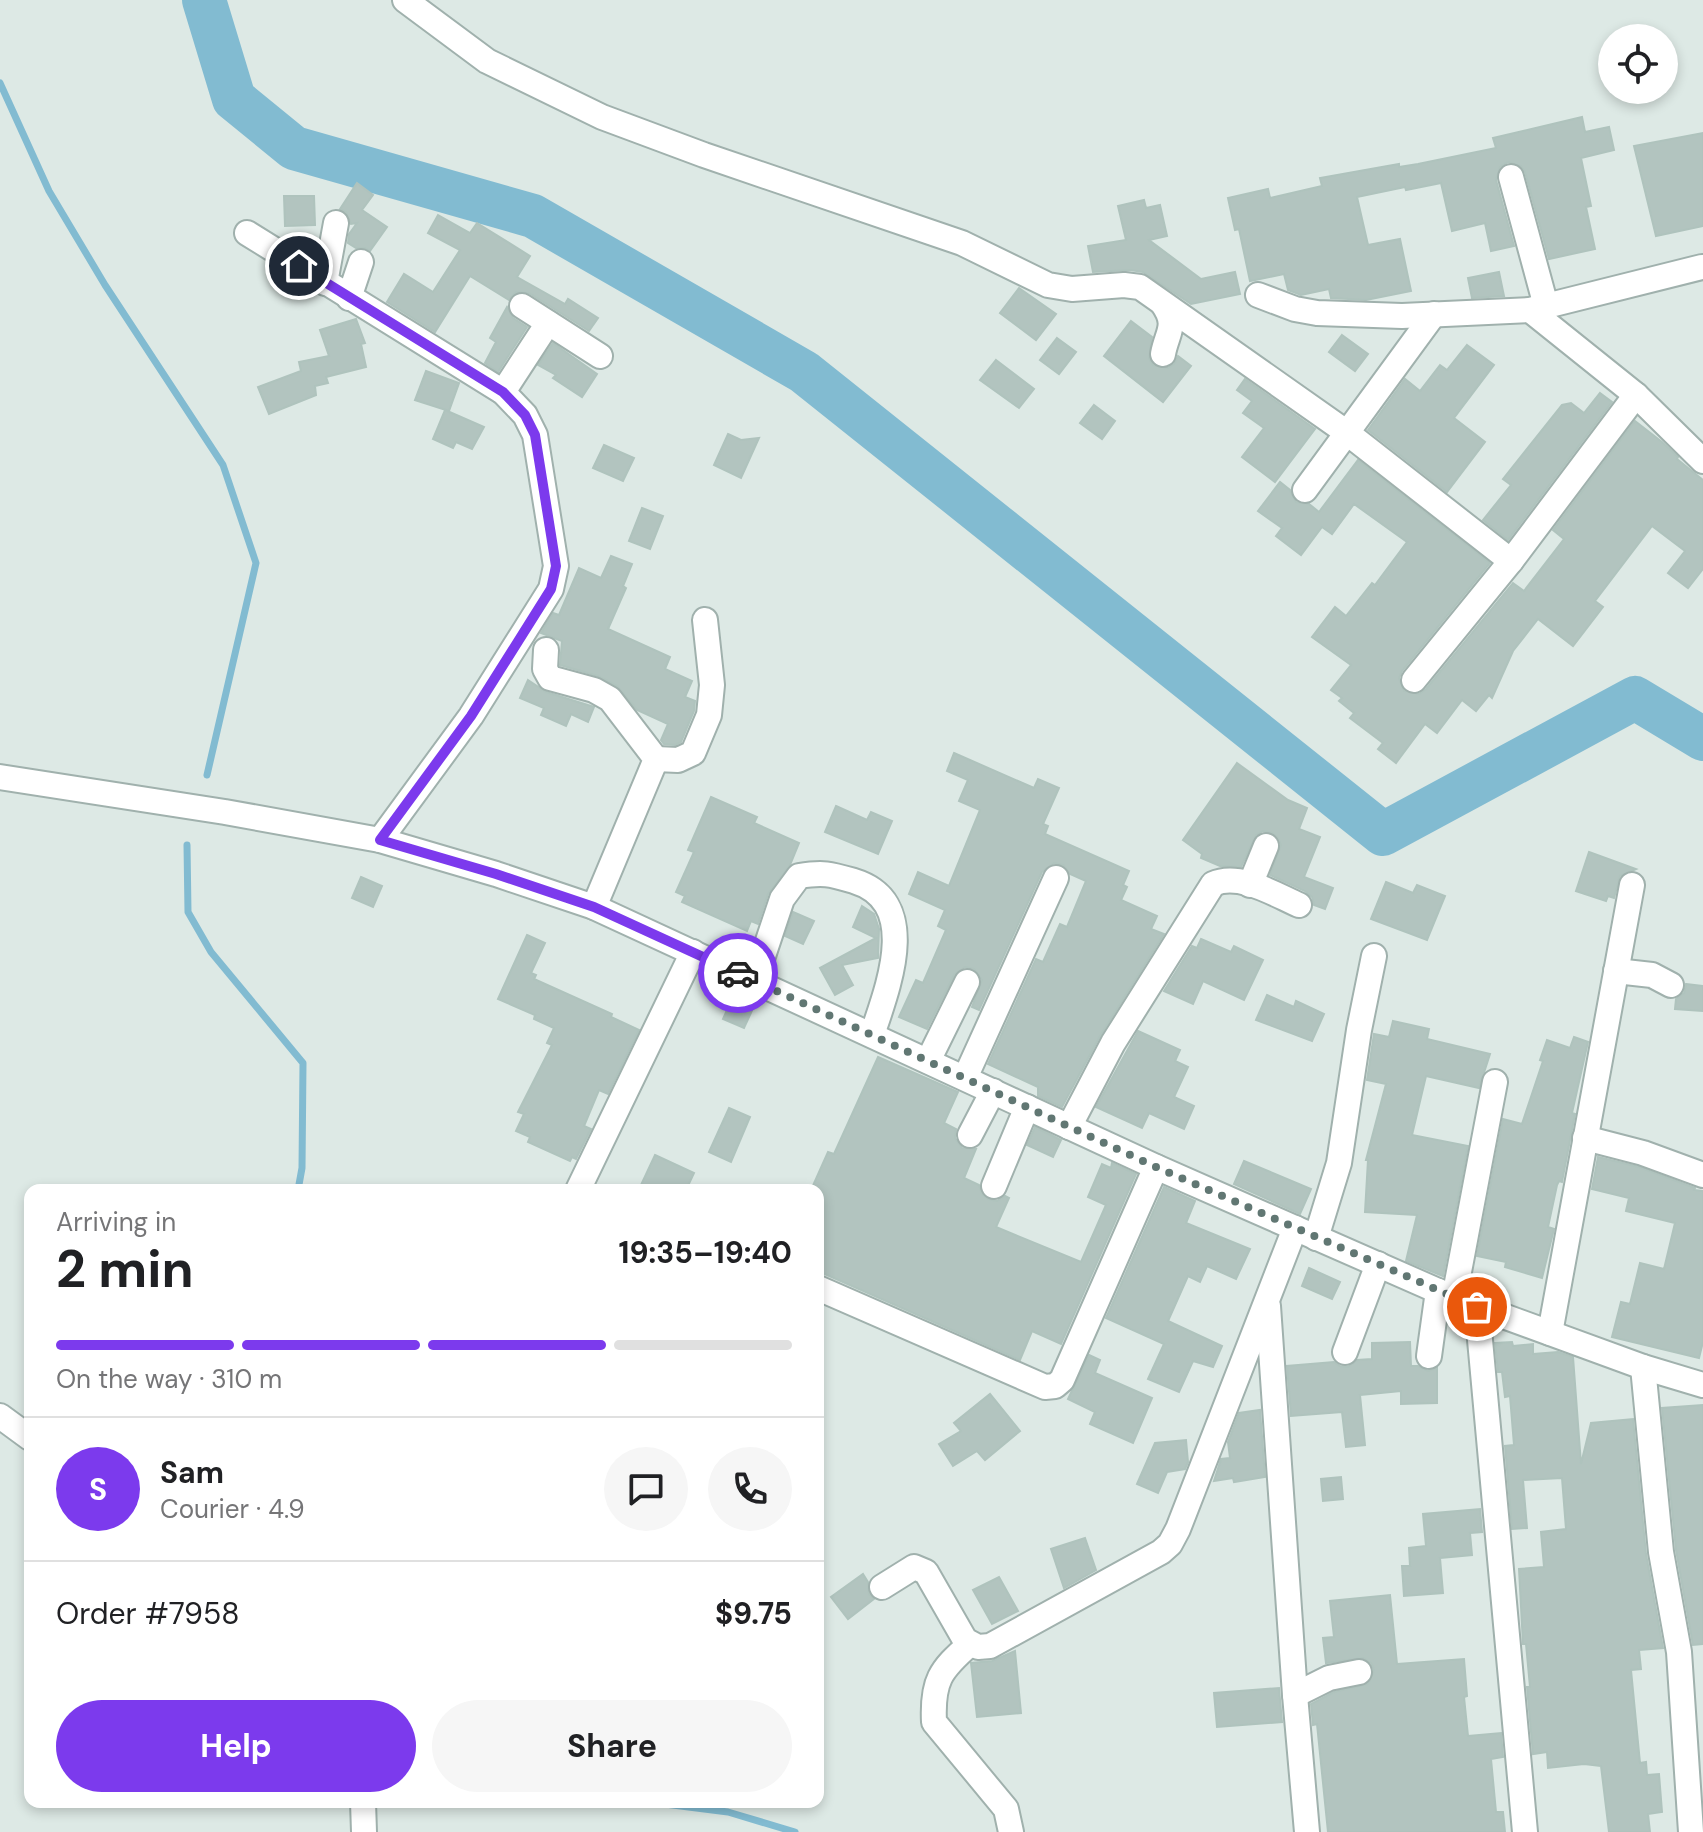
<!DOCTYPE html>
<html lang="en">
<head>
<meta charset="utf-8">
<style>
  body { margin:0; font-family:"DM Sans",sans-serif; background:#f6f6f6; color:#202124; height:100vh; display:flex; flex-direction:column; font-size:30px; white-space:nowrap }
  * { box-sizing:border-box; margin:0 }
  p { font-size:26px; color:#757577 }
  .icon { flex:none; width:44px; height:44px; fill:none; stroke:currentColor; stroke-width:2; stroke-linecap:round; stroke-linejoin:round }
  .map { position:relative; flex:1; overflow:hidden }
  .details { position:absolute; left:24px; top:1184px; width:800px; height:624px; display:flex; flex-direction:column; background:#fff; border-radius:16px; box-shadow:0 4px 12px #0003 }
  .details>* { flex:none }
  .controls { position:absolute; left:1598px; top:24px; display:grid; gap:16px }
  .controls a { display:grid; place-items:center; width:80px; height:80px; border-radius:50%; background:#fff; box-shadow:0 4px 12px #0003; font-size:40px }
  .pin { position:absolute; display:grid; place-items:center; width:68px; height:68px; color:#fff; margin:-34px; border:4px solid #fff; border-radius:50%; box-shadow:0 2px 8px #0007 }
  .courier { position:absolute; display:grid; place-items:center; width:80px; height:80px; margin:-40px; border:6px solid #7c3aed; border-radius:50%; background:#fff; color:#222; box-shadow:0 2px 10px #0007 }
  .summary em { font-style:normal; font-weight:700 }
  .summary div { display:flex; flex-direction:column-reverse }
  .summary { display:flex; align-items:center; justify-content:space-between; height:136px; padding:0 32px }
  h1 { font-size:52px; font-weight:700; line-height:60px }
  .bar { display:grid; grid-template-columns:repeat(4,1fr); gap:12px 8px; align-content:center; height:96px; padding:0 32px }
  .bar i { height:10px; border-radius:6px; background:#e0e0e0 }
  .bar .active { background:#7c3aed }
  .bar p { grid-column:span 4 }
  .line { display:flex; align-items:center; gap:20px; padding:0 32px; border-top:2px solid #e0e0e0 }
  .line div { flex:1 }
  .round { display:grid; place-items:center; flex:none; width:84px; height:84px; border-radius:42px; background:#f6f6f6 }
  .button { display:flex; gap:16px; margin-top:auto; padding:16px 32px }
  .button a { flex:1; height:92px; border-radius:48px; background:#7c3aed; color:#fff; font-size:32px; font-weight:700; line-height:92px; text-align:center }
  .button a+a { background:#f6f6f6; color:#202124 }
  .map>svg:first-child { display:block }
  .lines { fill:none; stroke-linecap:round; stroke-linejoin:round }
  .stream { stroke:#82bbd1; stroke-width:7 }
  .river { stroke:#82bbd1; stroke-width:44 }
  .building { fill:#b2c4bf; stroke:#afc3bd; stroke-width:2 }
  .minor-casing { stroke:#a0b1ad; stroke-width:28 }
  .minor { stroke:#fff; stroke-width:24 }
  .done { stroke:#617773; stroke-width:8; stroke-dasharray:0 14.4 }
  .route { stroke:#7c3aed; stroke-width:10 }
</style>
</head>
<body>
<div class="map">
<svg width="1703" height="1832" viewBox="0 0 1703 1832">
  <rect width="100%" height="100%" fill="#dde9e5"/>
  <g class="lines">
    <!-- stream -->
    <g class="stream">
      <path d="M0,83L49,191L105,285L223,465L256,563L207,775"/>
      <path d="M187,845L188,912L211,952L303,1063L302,1168L298,1190"/>
      <path d="M649,1802L728,1812L795,1832"/>
    </g>
    <!-- river -->
    <path class="river" d="M204,0L234,99L294,148L533,216L804,372L1383,834L1635,698L1703,739"/>
  </g>
  <!-- building -->
  <g class="building">
    <path d="M1582,117L1585,132L1609,127L1614,150L1581,158L1591,206L1586,207L1595,249L1549,259L1525,172L1521,166L1508,162L1500,167L1496,180L1514,246L1491,251L1485,223L1452,231L1441,183L1406,190L1405,187L1357,197L1368,245L1400,239L1411,291L1366,300L1331,298L1329,289L1301,295L1288,290L1284,274L1250,281L1239,229L1235,230L1228,198L1268,189L1270,198L1322,186L1320,178L1399,164V167L1418,164L1496,148L1493,138Z"/>
    <path d="M1703,133V226L1656,236L1634,146Z"/>
    <path d="M357,183L373,195L362,210L387,227L370,251L365,248H356L348,243L349,234L357,223L351,224L346,212L340,209Z"/>
    <path d="M284,196H314L315,225L285,226Z"/>
    <path d="M1144,200L1146,208L1160,205L1167,236L1149,240L1201,279L1235,272L1240,294L1191,304L1143,272L1130,270L1093,272L1088,246L1126,240L1118,206Z"/>
    <path d="M438,215L470,233L477,223L530,256L517,277L565,304L568,299L598,318L589,331L529,293L516,292L509,300L470,276L435,332L387,302L404,274L433,292L460,250L428,233Z"/>
    <path d="M1499,272L1504,296L1472,298L1468,278Z"/>
    <path d="M1019,288L1056,314L1036,340L1000,313Z"/>
    <path d="M507,307L513,318L527,327L498,372L485,363L496,342L490,338Z"/>
    <path d="M356,319L365,343L361,344L366,367L326,377L328,383L315,386L316,395L269,414L258,387L301,371L299,362L329,356L320,330Z"/>
    <path d="M1131,321L1152,337L1149,358L1153,365L1168,368L1174,364L1178,356L1191,366L1163,402L1104,356Z"/>
    <path d="M1342,335L1368,354L1355,371L1329,352Z"/>
    <path d="M1057,338L1076,352L1059,374L1040,360Z"/>
    <path d="M553,343L597,374L582,397L553,378L556,375L538,365Z"/>
    <path d="M1467,345L1494,365L1454,418L1485,442L1447,492L1368,430L1405,379L1420,391L1440,365L1447,370Z"/>
    <path d="M996,360L1034,389L1019,408L980,380Z"/>
    <path d="M426,371L459,383L449,411L415,400Z"/>
    <path d="M1245,379L1315,429L1275,482L1242,457L1264,428L1243,413L1252,401L1237,390Z"/>
    <path d="M1600,393L1612,402L1508,540L1483,520L1511,485L1503,479L1562,405L1571,403L1584,413Z"/>
    <path d="M1094,405L1115,421L1102,439L1080,423Z"/>
    <path d="M445,410L484,427L472,449L456,442L453,448L433,439Z"/>
    <path d="M1635,421L1662,442L1678,457L1677,459L1703,480V569L1688,588L1668,573L1685,551L1652,526L1595,601L1603,607L1573,646L1538,619L1513,651L1492,698L1489,695L1476,711L1462,700L1437,733L1425,724L1396,763L1378,749L1383,743L1350,718L1354,713L1339,701L1342,698L1331,690L1351,665L1312,637L1335,607L1346,616L1372,583L1375,585L1407,542L1354,504L1332,534L1322,527L1301,555L1276,536L1282,528L1258,511L1280,482L1290,490L1296,502L1309,504L1319,512L1358,460L1490,563L1402,671L1399,678L1404,691L1419,694L1426,689L1513,583L1524,591L1564,539L1553,530Z"/>
    <path d="M728,434L741,440L759,438L741,478L714,465Z"/>
    <path d="M604,445L634,458L623,481L593,468Z"/>
    <path d="M642,508L663,516L650,549L629,541Z"/>
    <path d="M611,556L632,564L623,586L626,588L608,629L670,657L665,669L692,681L685,697L695,701L694,711L681,742L675,745L664,744L661,740L668,724L637,710L617,686L598,676L560,665L562,641L541,633L553,613L559,615L579,568L601,578Z"/>
    <path d="M528,680L546,692L594,707L588,722L571,714L566,726L541,715L544,708L520,698Z"/>
    <path d="M954,753L1034,788L1038,779L1059,788L1043,824L1048,826L1045,834L1129,871L1123,885L1127,887L1121,900L1157,916L1151,929L1164,934L1100,1036L1062,1107L1038,1096V1087L988,1064L1036,959L1043,962L1060,924L1067,927L1086,881L1070,874L1063,865L1054,863L1042,872L979,1010L972,1007L982,980L974,969L965,967L954,975L927,1029L899,1017L916,980L923,983L946,930L938,926L945,910L909,894L918,872L949,886L980,810L959,801L968,780L947,771Z"/>
    <path d="M1237,763L1288,800L1307,808L1299,829L1320,837L1304,877L1333,888L1325,909L1314,905L1312,897L1305,891L1270,875L1281,845L1278,838L1272,833L1263,831L1256,835L1241,867L1220,866L1201,858L1202,854L1183,840Z"/>
    <path d="M711,797L757,817L754,823L799,843L790,865L768,894L758,924L751,921L747,931L682,902L685,896L676,892L694,852L688,850Z"/>
    <path d="M836,806L867,820L871,812L892,821L878,854L825,832Z"/>
    <path d="M1589,852L1636,869L1620,876L1614,898L1608,896L1606,901L1576,891Z"/>
    <path d="M361,877L382,886L373,907L352,898Z"/>
    <path d="M1386,882L1413,893L1417,885L1445,896L1427,940L1371,919Z"/>
    <path d="M862,906L874,914L879,929L878,958L842,965L853,985L835,995L820,968L876,938L853,927Z"/>
    <path d="M793,912L814,921L803,944L785,936Z"/>
    <path d="M527,935L545,943L531,973L536,975L534,979L612,1014L611,1017L639,1030L608,1094L599,1090L584,1126L591,1129L576,1159L572,1157L570,1161L528,1142L530,1137L516,1131L524,1114L518,1112L552,1045L547,1043L554,1028L534,1019L535,1015L498,999Z"/>
    <path d="M1201,939L1231,952L1234,946L1263,960L1244,1000L1203,981L1193,1004L1164,991L1192,946L1197,948Z"/>
    <path d="M1686,984L1703,986V1011L1675,1009L1676,999L1684,993Z"/>
    <path d="M734,994L755,1004L744,1028L723,1019Z"/>
    <path d="M1267,995L1294,1007L1296,1001L1324,1014L1312,1041L1256,1020Z"/>
    <path d="M1393,1021L1429,1029L1427,1039L1490,1054L1479,1088L1426,1076L1412,1135L1468,1146L1443,1276L1406,1261L1417,1215L1365,1212L1368,1160H1366L1386,1084L1367,1080L1374,1034L1389,1037Z"/>
    <path d="M1138,1031L1180,1050L1175,1061L1188,1067L1174,1097L1194,1106L1184,1129L1149,1113L1142,1128L1096,1107Z"/>
    <path d="M1574,1037L1588,1042L1572,1113L1575,1114L1562,1182L1559,1181L1557,1185L1548,1227L1554,1229L1542,1278L1505,1267L1506,1262L1477,1256L1503,1119L1522,1124L1543,1061L1540,1060L1547,1040L1570,1048Z"/>
    <path d="M878,1057L958,1092L944,1123L956,1129L955,1138L962,1148L976,1149L964,1178L979,1185L982,1194L988,1199L997,1201L1005,1196L1009,1198L996,1227L1081,1262L1106,1205L1088,1197L1102,1164L1111,1168L1112,1163L1136,1174L1061,1344L1032,1331L1020,1360L818,1271V1190H811L828,1152L834,1154Z"/>
    <path d="M729,1108L750,1117L731,1162L709,1152Z"/>
    <path d="M1035,1127L1061,1140L1053,1157L1027,1145Z"/>
    <path d="M655,1155L694,1173L686,1190H653L641,1185Z"/>
    <path d="M1598,1157L1639,1167L1695,1188L1694,1190L1703,1191V1342L1699,1358L1612,1337L1621,1302L1630,1304L1640,1263L1664,1269L1675,1223L1626,1211L1629,1198L1592,1189Z"/>
    <path d="M1244,1161L1311,1189L1300,1214L1234,1184Z"/>
    <path d="M1164,1187L1195,1201L1186,1223L1250,1249L1236,1279L1207,1266L1200,1282L1188,1276L1168,1321L1222,1346L1213,1367L1193,1361L1179,1392L1148,1379L1164,1344L1106,1318Z"/>
    <path d="M1309,1268L1340,1282L1332,1299L1302,1286Z"/>
    <path d="M1410,1342L1411,1366H1418L1428,1371L1437,1368V1403L1401,1404V1391L1360,1395L1365,1445L1346,1447L1342,1412L1291,1416L1287,1366L1334,1362L1340,1366L1348,1367L1357,1360L1372,1359V1343Z"/>
    <path d="M1512,1342L1513,1346L1533,1344V1354L1558,1352L1573,1357L1581,1464L1591,1423L1633,1419L1646,1554L1663,1648L1639,1650L1641,1669L1631,1670L1640,1763L1646,1762L1647,1775L1659,1774L1662,1812L1648,1814L1650,1832H1609L1601,1766L1584,1764L1548,1768L1547,1752L1533,1754L1527,1687H1530L1526,1644H1523L1519,1569L1544,1567L1541,1532L1566,1529L1562,1478L1523,1480L1527,1528L1512,1529L1505,1446L1514,1445L1510,1396L1505,1397L1502,1372H1498L1495,1343Z"/>
    <path d="M1089,1355L1100,1360L1095,1373L1152,1398L1133,1443L1090,1424L1095,1412L1068,1399Z"/>
    <path d="M990,1394L1020,1431L985,1460L977,1451L953,1466L939,1444L961,1431L954,1423Z"/>
    <path d="M1703,1405V1644L1693,1645L1676,1550L1662,1408Z"/>
    <path d="M1260,1410L1265,1477L1234,1482L1233,1478L1214,1481L1221,1459L1230,1458L1228,1442L1239,1413Z"/>
    <path d="M1186,1440L1188,1462L1185,1469L1167,1472L1158,1493L1137,1484L1155,1443Z"/>
    <path d="M1341,1477L1343,1499L1323,1501L1321,1479Z"/>
    <path d="M1480,1509L1482,1532L1470,1533L1472,1555L1440,1558L1443,1593L1404,1596L1402,1566H1410L1409,1548L1426,1546L1423,1514Z"/>
    <path d="M1085,1538L1096,1570L1064,1588L1051,1549Z"/>
    <path d="M863,1574L868,1582L869,1594L874,1599L848,1619L831,1597Z"/>
    <path d="M999,1577L1018,1611L992,1624L973,1590Z"/>
    <path d="M1390,1595L1397,1664L1464,1659L1467,1696L1464,1697L1468,1736L1501,1733L1503,1757L1491,1759L1496,1812H1503L1505,1832H1328L1317,1724L1313,1725L1311,1704L1334,1692L1368,1684L1374,1670L1371,1663L1363,1658L1326,1663L1323,1638L1334,1637L1330,1601Z"/>
    <path d="M1015,1651L1021,1713L977,1717L971,1663L992,1661Z"/>
    <path d="M1279,1688L1282,1722L1217,1727L1214,1693Z"/>
  </g>
  <g class="lines">
    <!-- minor casing -->
    <g class="minor-casing">
      <g id="minor">
        <path d="M405,0L487,61L602,117L704,155L962,243L1048,285L1072,289L1124,285L1140,287L1346,432L1511,561"/>
        <path d="M1511,177L1546,306"/>
        <path d="M247,233L503,392L525,415L535,435L556,566L551,589L471,716L380,840"/>
        <path d="M325,283L336,223"/>
        <path d="M1258,295L1295,309L1317,313L1402,316L1530,310L1702,267"/>
        <path d="M349,298L361,262"/>
        <path d="M1163,304C1178,326 1167,332 1163,354"/>
        <path d="M522,306L600,356"/>
        <path d="M1530,310L1636,395L1703,461"/>
        <path d="M503,392L548,323"/>
        <path d="M1305,490L1434,314"/>
        <path d="M546,650L545,669L550,678L594,690L610,699L656,759L594,907"/>
        <path d="M1414,680L1511,561L1636,395"/>
        <path d="M656,759L678,760L693,753L709,715L712,685L705,620"/>
        <path d="M0,777L225,812L380,840L496,874L594,907L1156,1167L1454,1298L1643,1367L1703,1385"/>
        <path d="M1250,885L1266,846"/>
        <path d="M1616,971L1652,975L1671,985"/>
        <path d="M755,980L782,899L799,876C824,872 830,874 854,881C922,902 888,987 872,1035"/>
        <path d="M928,1061L967,982"/>
        <path d="M965,1078L1056,878"/>
        <path d="M1069,1127L1113,1043L1213,884C1239,872 1274,894 1299,905"/>
        <path d="M970,1135L993,1091"/>
        <path d="M1585,1138L1643,1153L1703,1175"/>
        <path d="M994,1186L1027,1107"/>
        <path d="M578,1190L693,952"/>
        <path d="M1316,1238L1339,1163L1359,1030L1374,956"/>
        <path d="M818,1288L1045,1387L1055,1386L1062,1380L1156,1167"/>
        <path d="M1454,1298L1495,1082"/>
        <path d="M1268,1306L1295,1695L1307,1832"/>
        <path d="M1477,1307L1525,1832"/>
        <path d="M1550,1333L1632,885"/>
        <path d="M1345,1352L1378,1264"/>
        <path d="M1429,1356L1438,1291"/>
        <path d="M1643,1367L1661,1552L1679,1652L1691,1832"/>
        <path d="M0,1416L30,1438"/>
        <path d="M882,1587L914,1567L926,1572L965,1640L978,1647L990,1646L1161,1552L1170,1544L1178,1529L1295,1228"/>
        <path d="M970,1644C940,1670 932,1681 934,1722L1006,1809L1011,1832"/>
        <path d="M1295,1695L1329,1678L1359,1672"/>
        <path d="M363,1802L364,1832"/>
      </g>
    </g>
    <!-- minor -->
    <use href="#minor" class="minor"/>
  </g>
  <g class="lines">
    <!-- done -->
    <path class="done" d="M738,973L1156,1167L1477,1307"/>
    <!-- route -->
    <path class="route" d="M299,266L503,392L525,415L535,435L556,566L551,589L471,716L380,840L496,874L594,907L738,973"/>
  </g>
</svg>
<div class="controls">
<a><svg class="icon" aria-label="locate" viewBox="0 0 24 24"><circle cx="12" cy="12" r="6"/><path d="M12 2v4M12 18v4M2 12h4M18 12h4"/></svg></a>
</div>
<div class="pin" style="left:1477px;top:1307px;background:#ea580c"><svg class="icon" aria-label="bag" viewBox="0 0 24 24"><path d="M5 8h14l-1 12H6zM9 8a3 3 0 0 1 6 0"/></svg></div>
<div class="pin" style="left:299px;top:266px;background:#1f2937"><svg class="icon" aria-label="home" viewBox="0 0 24 24"><path d="M3 11l9-7 9 7M6 9v11h12V9"/></svg></div>
<div class="courier" style="left:738px;top:973px"><svg class="icon" aria-label="car" viewBox="0 0 24 24"><path d="M5 17H2v-5l4-1 3-4h7l3 4 3 1v5h-3M9 17h6M6 11h13"/><circle cx="7" cy="17" r="2"/><circle cx="17" cy="17" r="2"/></svg></div>
<section class="details">
<div class="summary"><div><h1>2 min</h1><p>Arriving in</p></div><em>19:35–19:40</em></div>
<div class="bar"><i class="active"></i><i class="active"></i><i class="active"></i><i></i><p>On the way · 310 m</p></div>
<div class="line" style="height:144px"><b class="round" style="background:#7c3aed;color:#fff">S</b><div><b>Sam</b><p>Courier · 4.9</p></div><a class="round"><svg class="icon" aria-label="chat" viewBox="0 0 24 24"><path d="M4 5h16v11H9l-5 4z"/></svg></a><a class="round"><svg class="icon" aria-label="phone" viewBox="0 0 24 24"><path d="M5 4h4l2 5-3 2q2 4 5 5l2-3 5 2v4C11 20 4 13 5 4z"/></svg></a></div>
<div class="line" style="height:104px"><div>Order #7958</div><b>$9.75</b></div>
<div class="button"><a>Help</a><a>Share</a></div>
</section>
</div>
</body>
</html>
